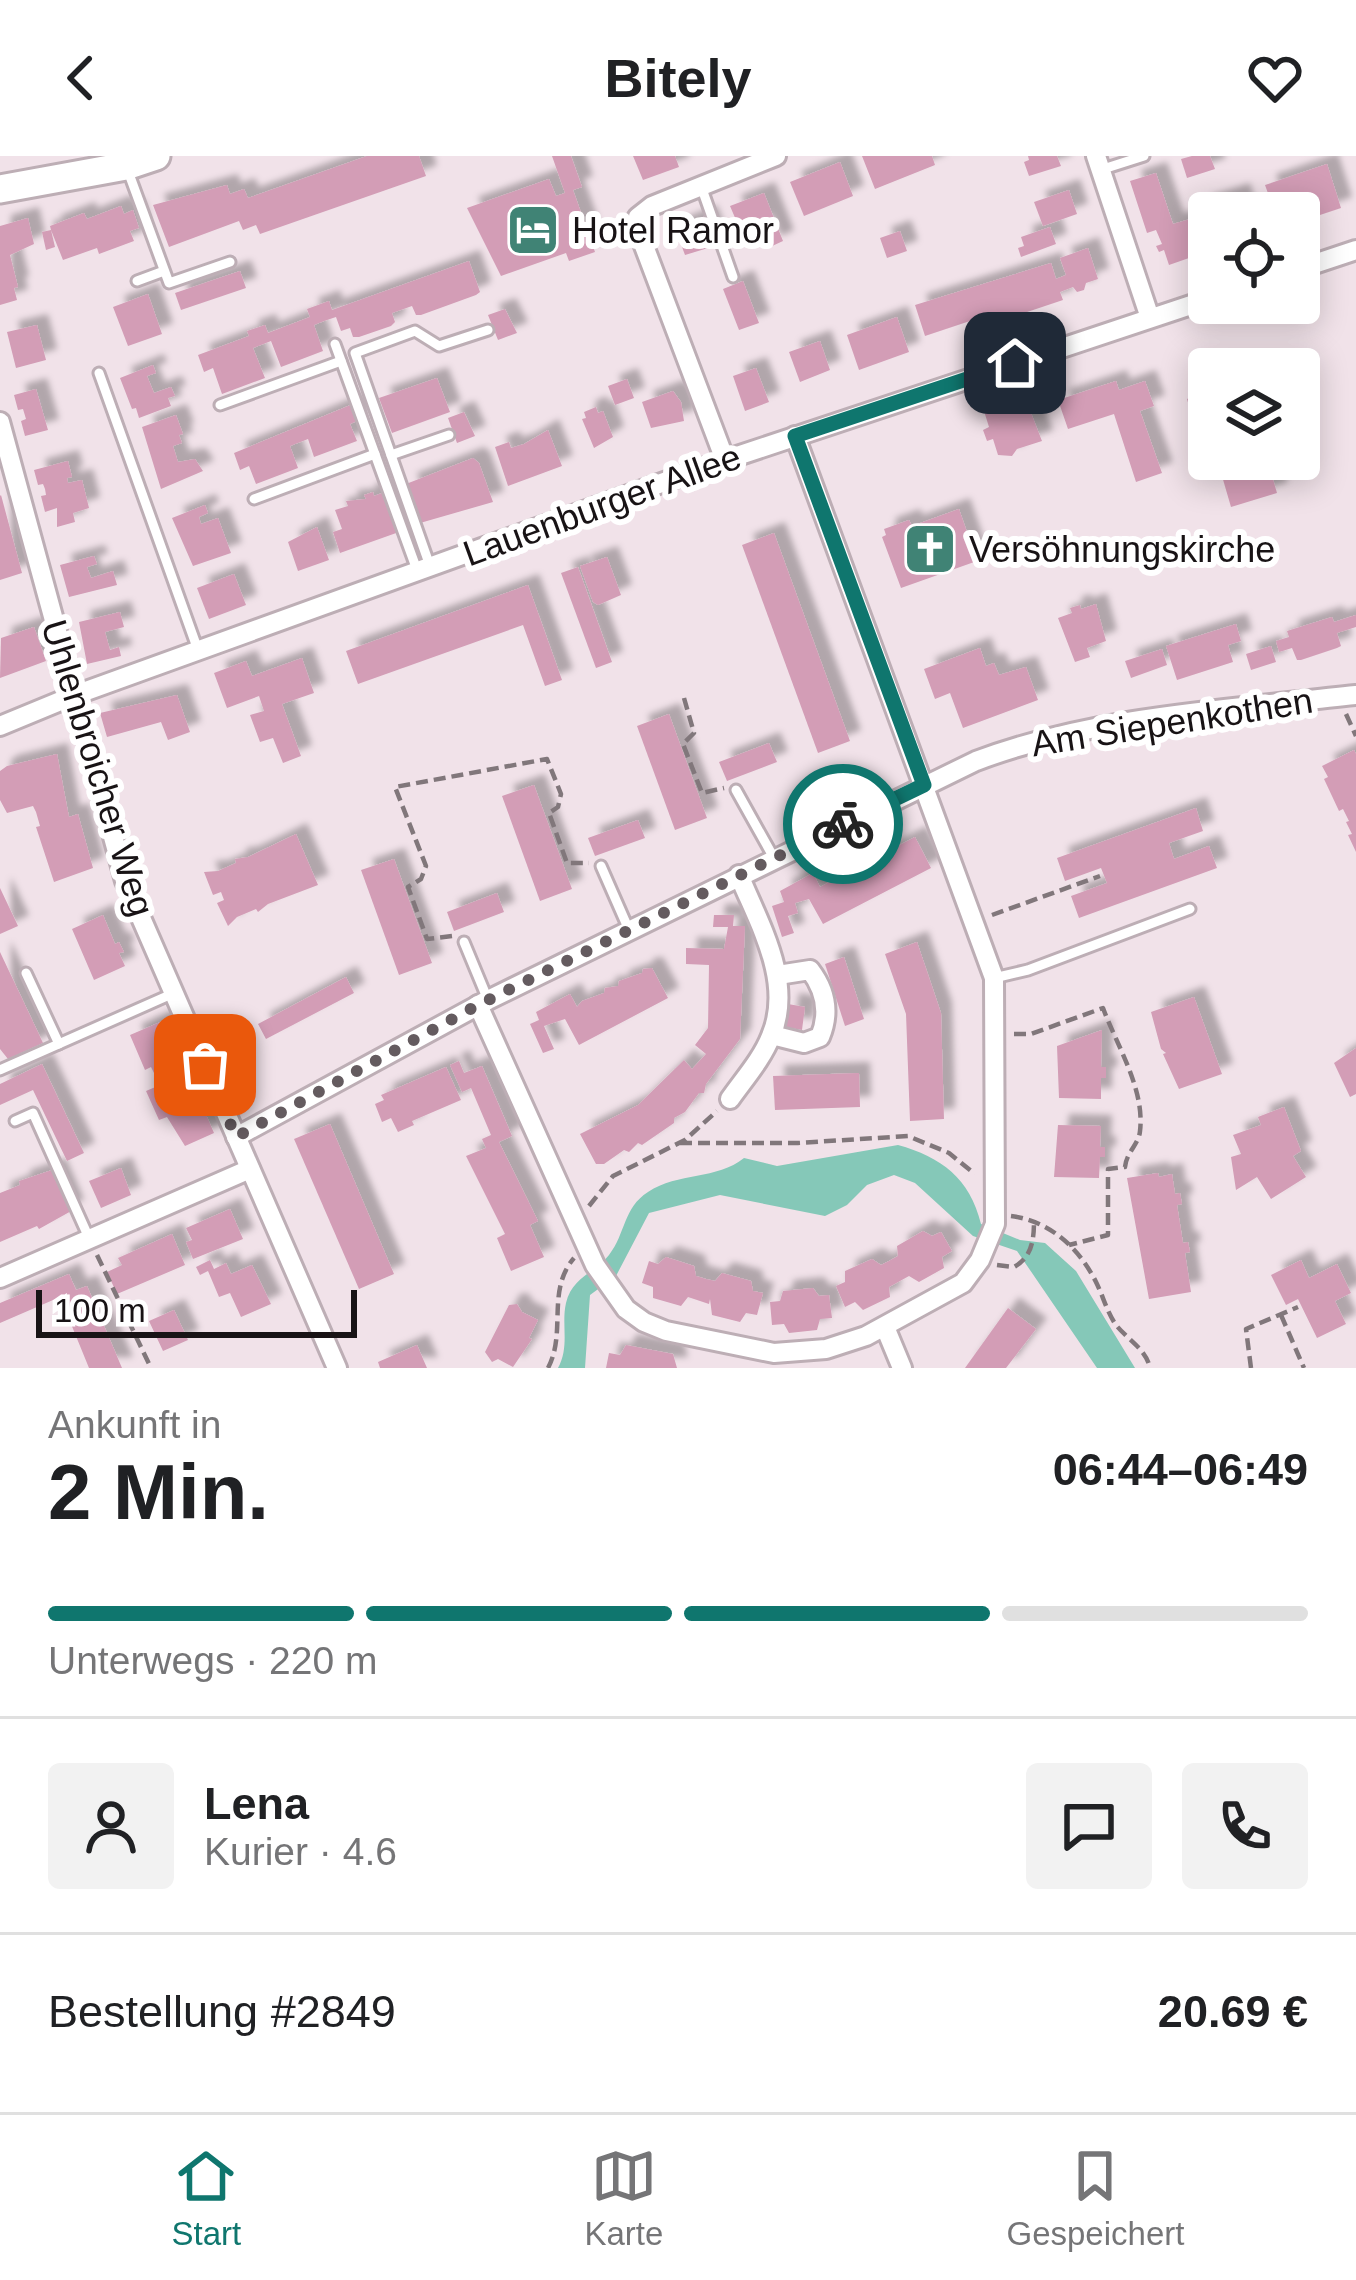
<!DOCTYPE html>
<html lang="de">
<head>
<meta charset="utf-8">
<style>
  body { margin:0; font-family:Helvetica,sans-serif; background:#f2f2f2; color:#202124; height:100vh; display:flex; flex-direction:column; font-size:45px; white-space:nowrap }
  * { box-sizing:border-box; margin:0 }
  p { font-size:39px; color:#757577 }
  .icon { flex:none; width:66px; height:66px; fill:none; stroke:currentColor; stroke-width:2; stroke-linecap:round; stroke-linejoin:round }
  .map { position:relative; height:1212px; overflow:hidden }
  .panel { display:flex; flex-direction:column; background:#fff; flex:1 }
  .panel>* { flex:none }
  .controls { position:absolute; left:1188px; top:36px; display:grid; gap:24px }
  .controls a { display:grid; place-items:center; width:132px; height:132px; border-radius:12px; background:#fff; box-shadow:0 6px 30px #0003; font-size:60px }
  .scale { position:absolute; left:36px; bottom:30px; width:321px; box-sizing:border-box; padding-left:12px; border:6px solid #181315; border-top:0; font-size:33px; line-height:42px; white-space:nowrap; color:#181315; -webkit-text-stroke:9px #fff; paint-order:stroke }
  .pin { position:absolute; display:grid; place-items:center; width:102px; height:102px; color:#fff; margin:-51px; border-radius:24px; box-shadow:0 6px 18px #0006 }
  .courier { position:absolute; display:grid; place-items:center; width:120px; height:120px; margin:-60px; border:9px solid #0f766e; border-radius:50%; background:#fff; color:#222; box-shadow:0 3px 15px #0007 }
  .overview em { font-style:normal; font-weight:600 }
  .overview div { display:flex; flex-direction:column-reverse }
  .overview { display:flex; align-items:center; justify-content:space-between; height:204px; padding:0 48px }
  h1 { font-size:78px; font-weight:600; line-height:90px }
  .bar { display:grid; grid-template-columns:repeat(4,1fr); gap:18px 12px; align-content:center; height:144px; padding:0 48px }
  .bar i { height:15px; border-radius:9px; background:#e0e0e0 }
  .bar .active { background:#0f766e }
  .bar p { grid-column:span 4 }
  .line { display:flex; align-items:center; gap:30px; padding:0 48px; border-top:3px solid #e0e0e0 }
  .line div { flex:1 }
  .round { display:grid; place-items:center; flex:none; width:126px; height:126px; border-radius:12px; background:#f2f2f2 }
  header { display:flex; justify-content:space-between; align-items:center; height:156px; padding:0 48px; background:#fff; font-size:54px; font-weight:600 }
  .dock { display:flex; justify-content:space-around; align-items:center; height:168px; border-top:3px solid #e0e0e0; background:#fff; font-size:33px; color:#757577 }
  .dock a { display:grid; justify-items:center; gap:6px }
  .dock .active { color:#0f766e }
  .map>svg:first-child { display:block }
  .water { fill:#85c8b8 }
  .building { fill:#d39db6; filter:url(#shadow) }
  .lines { fill:none; stroke-linecap:round; stroke-linejoin:round }
  .service-casing { stroke:#bdaeb5; stroke-width:15 }
  .minor-casing { stroke:#bdaeb5; stroke-width:24 }
  .secondary-casing { stroke:#bdaeb5; stroke-width:33 }
  .path { stroke:#81777b; stroke-width:4.5; stroke-dasharray:12 6; stroke-linecap:butt }
  .service { stroke:#fff; stroke-width:9 }
  .minor { stroke:#fff; stroke-width:18 }
  .secondary { stroke:#fff; stroke-width:27 }
  .done { stroke:#645b5f; stroke-width:12; stroke-dasharray:0 21.6 }
  .route { stroke:#0f766e; stroke-width:15 }
  .labels { text-anchor:middle; dominant-baseline:central; stroke-width:12; stroke-linejoin:round; paint-order:stroke }
  .poi-label { font-size:36px; fill:#181315; stroke:#fff; text-anchor:start }
  .street-label { font-size:36px; fill:#181315; stroke:#fff }
</style>
</head>
<body>
<header><svg class="icon" aria-label="back" viewBox="0 0 24 24"><path d="M15 5l-7 7 7 7"/></svg>Bitely<svg class="icon" aria-label="heart" viewBox="0 0 24 24"><path d="M12 20l-8-8c-3-5 5-10 8-4 3-6 11-1 8 4z"/></svg></header>
<div class="map">
<svg width="1356" height="1212" viewBox="0 0 1356 1212">
  <defs>
    <filter id="shadow"><feDropShadow dx="11" dy="-11" stdDeviation="3" flood-color="#0004"/></filter>
  </defs>
  <rect width="100%" height="100%" fill="#f1e2e9"/>
  <!-- water -->
  <path class="water" d="M898,989C941,1001 970,1022 981,1068L1020,1084L1045,1087L1076,1115L1135,1212H1097L1017,1095L973,1080L915,1027L894,1019L867,1029L847,1049L825,1060L720,1039L649,1057L616,1120L590,1139L585,1212H558C570,1190 561,1169 566,1147C572,1121 595,1117 609,1099C626,1077 623,1052 648,1036C678,1016 717,1024 744,1002L777,1010Z"/>
  <!-- building -->
  <g class="building">
    <path d="M367,0H419L426,20L260,78L256,69L243,74L239,65L169,91L153,49L227,29L230,38L244,33L248,42Z"/>
    <path d="M552,0H571L582,31L573,34L595,96L569,105L566,97L501,120L467,52L549,23L556,40L565,37Z"/>
    <path d="M633,0H675L679,11L643,24Z"/>
    <path d="M862,0H932L935,9L875,33Z"/>
    <path d="M1028,0H1057L1061,10L1029,20L1024,6L1029,4Z"/>
    <path d="M1192,0H1210L1215,13L1187,22L1181,3Z"/>
    <path d="M840,6L853,40L804,60L790,26Z"/>
    <path d="M1327,8L1341,52L1299,66V57H1275L1265,29Z"/>
    <path d="M1156,17L1173,68L1204,59L1201,50L1239,38L1245,57H1209V95L1169,109L1164,94L1159,96L1156,90L1162,88L1156,74L1147,77L1130,25Z"/>
    <path d="M1069,34L1077,58L1043,70L1034,46Z"/>
    <path d="M764,37L783,85L770,91L761,69L742,78L730,50Z"/>
    <path d="M121,50L124,58L133,54L139,72L130,75L134,85L99,98L97,92L63,104L51,74L55,91L46,94L42,76L51,74L50,70L84,57L87,63Z"/>
    <path d="M706,60L718,89L685,99L675,72Z"/>
    <path d="M28,62L34,88L10,99L18,131L14,132L17,144L0,149V70Z"/>
    <path d="M1050,71L1056,88L1021,101L1018,92L1024,90L1021,81Z"/>
    <path d="M900,75L907,95L887,102L880,82Z"/>
    <path d="M1088,92L1098,123L1086,127L1084,134L1077,136L1073,131L1060,136L1063,144L988,169L985,160L925,180L915,149L1051,107L1056,123L1066,119L1060,102Z"/>
    <path d="M469,105L480,136L476,139L421,159H416L412,150L392,157L395,166L391,170L359,181H353L350,172L341,175L336,161L324,165L314,169L323,195L281,211L271,185L253,192L265,222L222,238L213,212L204,216L198,199L249,180L247,175L265,169L268,177L310,161L307,153L329,145L332,154Z"/>
    <path d="M240,115L246,132L181,154L175,137Z"/>
    <path d="M743,125L759,167L739,174L723,133Z"/>
    <path d="M148,138L162,178L128,190L113,151Z"/>
    <path d="M505,153L517,177L498,184L488,159Z"/>
    <path d="M897,161L909,196L859,214L847,179Z"/>
    <path d="M37,169L46,204L16,212L7,176Z"/>
    <path d="M820,185L830,214L800,226L789,196Z"/>
    <path d="M153,209L156,217L147,220L154,237L171,231L175,240L168,242L171,250L139,262L136,252L132,253L120,222Z"/>
    <path d="M756,212L769,246L745,255L733,220Z"/>
    <path d="M437,222L450,256L392,277L379,242Z"/>
    <path d="M627,223L634,242L615,249L608,230Z"/>
    <path d="M1116,225L1119,234L1145,225L1154,250L1140,255L1162,317L1136,326L1114,258L1068,273L1058,244Z"/>
    <path d="M36,233L48,274L25,280L21,265L26,263L23,253L18,254L14,239Z"/>
    <path d="M1209,233V284L1200,287L1187,243Z"/>
    <path d="M673,235L681,246L684,265L651,272L642,246Z"/>
    <path d="M1027,241L1032,245L1029,252L1042,285L1017,293L1012,300L998,299L993,283L987,285L983,274L989,271L984,255Z"/>
    <path d="M353,248L359,264L350,268L357,285L314,301L308,283L290,290L298,312L256,328L249,310L240,314L234,297Z"/>
    <path d="M596,251L598,257L603,255L613,281L594,292L582,263L586,262L584,256Z"/>
    <path d="M464,256L475,280L457,287L448,262Z"/>
    <path d="M176,259L183,278L179,279L182,287L173,290L178,306L195,303L203,315L161,333L142,271Z"/>
    <path d="M548,274L562,310L508,330L495,291L509,286L511,292L524,288Z"/>
    <path d="M473,302L479,307L493,346L420,367L406,328Z"/>
    <path d="M1217,303H1267L1277,337L1231,351Z"/>
    <path d="M68,305L72,321L67,322L68,327L82,324L89,352L73,357L75,366L57,371V352L45,356L41,340L46,339L45,333L43,328L38,329L34,314Z"/>
    <path d="M373,336L374,340L385,336L399,376L340,397L333,376L342,373L335,354L348,350L346,345L366,343L364,339Z"/>
    <path d="M1,339L22,417L0,424V340Z"/>
    <path d="M205,349L208,357L199,361L201,368L218,362L231,397L193,410L172,362Z"/>
    <path d="M959,353L977,405L901,432L882,381L886,379L884,373L909,364L912,370Z"/>
    <path d="M317,371L329,404L298,415L288,386Z"/>
    <path d="M774,377L850,585L818,597L742,389Z"/>
    <path d="M94,400L97,408L87,411L91,422L113,415L117,429L69,441L60,409Z"/>
    <path d="M607,401L621,439L598,449L593,446L580,410Z"/>
    <path d="M578,411L612,506L596,512L561,417Z"/>
    <path d="M234,418L246,449L209,463L197,432Z"/>
    <path d="M528,429L562,524L545,530L523,469L358,528L346,495Z"/>
    <path d="M1096,448L1106,485L1087,492L1090,501L1075,506L1058,462L1072,457L1070,452L1080,449L1081,453Z"/>
    <path d="M120,456L124,471L105,476L110,494L119,491L121,500L87,508L79,466Z"/>
    <path d="M1356,459V471L1337,477L1341,490L1337,492L1301,504H1297L1292,492L1279,496L1276,485L1289,481L1287,475L1332,461L1334,466Z"/>
    <path d="M1236,468L1241,485L1228,489L1233,506L1177,524L1166,490Z"/>
    <path d="M34,471L46,505L0,522L1,482Z"/>
    <path d="M1271,490L1276,506L1251,514L1246,498Z"/>
    <path d="M980,492L986,510L994,507L999,519L1026,511L1038,544L963,572L950,537L935,543L924,513Z"/>
    <path d="M1162,493L1167,509L1131,522L1125,505Z"/>
    <path d="M302,502L314,537L282,548L301,600L283,607L273,582L260,586L250,559L264,555L259,540L227,552L214,517L246,505L252,520Z"/>
    <path d="M177,539L190,576L168,584L161,566L107,581L100,557Z"/>
    <path d="M669,558L707,662L675,674L637,570Z"/>
    <path d="M769,587L777,606L727,625L719,606Z"/>
    <path d="M1354,594L1356,598V696L1348,679L1352,678L1346,666L1349,665L1343,653L1339,655L1324,623L1328,621L1322,610Z"/>
    <path d="M57,598L69,661L78,658L93,712L54,726L36,671L40,670L36,656L33,650L7,657L0,644V615L7,610Z"/>
    <path d="M534,629L572,733L540,745L502,640Z"/>
    <path d="M1196,652L1203,675L1169,687L1174,703L1209,690L1217,712L1079,762L1071,740L1107,727L1101,712L1065,725L1057,702Z"/>
    <path d="M638,664L645,682L595,700L588,682Z"/>
    <path d="M296,678L318,729L268,748L258,756L256,753L237,761L228,770L217,747L224,744L221,736L213,739L204,716L218,715L236,707L235,703L248,701Z"/>
    <path d="M915,681L931,712L823,768L809,743L795,747L798,757L788,760L794,777L782,781L772,750L784,746L780,735L813,717L820,731Z"/>
    <path d="M394,703L432,807L399,819L361,714Z"/>
    <path d="M0,732L18,770L0,778Z"/>
    <path d="M497,737L504,756L454,775L447,756Z"/>
    <path d="M103,759L115,788L119,786L124,796L119,797L125,810L94,824L72,773Z"/>
    <path d="M714,759H734L733,770H745L740,883L706,928L704,937H699L685,956L674,962V967L642,989L638,987L629,996L624,994L604,1008H596L580,978L638,949L684,904L692,913L706,898L695,889L708,872L709,809L686,808V792L724,793L728,771H713Z"/>
    <path d="M917,786L941,857L944,963L910,965L906,858L885,798Z"/>
    <path d="M0,796L43,887L8,903L0,893Z"/>
    <path d="M844,801L864,863L845,870L825,808Z"/>
    <path d="M652,812L668,842L579,889L565,863L544,870L554,893L543,897L530,868L539,864L536,856L570,838L577,851L582,845L604,837L605,832L618,830L619,825L642,817L643,813Z"/>
    <path d="M346,821L354,837L266,883L258,868Z"/>
    <path d="M1194,841L1222,918L1179,933L1163,898L1166,897L1161,893L1151,856Z"/>
    <path d="M788,848L805,851L802,874L785,871Z"/>
    <path d="M165,864L214,977L185,990L167,961L159,964L146,935L160,929L151,911L145,914L130,879Z"/>
    <path d="M1102,874L1101,911H1106V922H1101V943L1059,942L1057,890Z"/>
    <path d="M1356,892V938L1350,941L1334,907Z"/>
    <path d="M459,905L464,917L482,910L512,980L499,986L538,1065L530,1069L544,1101L511,1115L497,1082L505,1078L466,1000L486,992L482,983L491,979L471,932L462,936L450,909Z"/>
    <path d="M42,908L84,997L67,1005L33,934L0,949V928Z"/>
    <path d="M446,911L461,944L412,965L414,969L398,976L391,962L382,966L375,948L384,944L381,939Z"/>
    <path d="M859,917L860,951L775,954L773,920Z"/>
    <path d="M1284,951L1301,995L1293,1000L1306,1021L1271,1043L1257,1021L1236,1034L1231,1001L1241,998L1233,979L1261,969L1258,961Z"/>
    <path d="M330,968L394,1118L359,1133L294,983Z"/>
    <path d="M1058,969L1101,970L1100,991H1105V1001H1100L1099,1022L1054,1021Z"/>
    <path d="M121,1012L131,1039L101,1052L89,1025Z"/>
    <path d="M55,1013L73,1054L39,1073L37,1070L0,1086V1037L20,1029L19,1025Z"/>
    <path d="M1158,1017L1159,1021L1172,1018L1175,1038L1180,1037L1182,1048L1177,1049L1183,1087L1188,1086L1190,1096L1185,1097L1191,1136L1149,1143L1127,1022Z"/>
    <path d="M230,1053L243,1083L193,1103L186,1086L192,1084L186,1072Z"/>
    <path d="M923,1075L932,1080L941,1076L952,1095L942,1101L944,1112L919,1126L909,1120L889,1131L890,1141L863,1154L855,1146L845,1151L836,1130L845,1126V1115L872,1103L881,1109L889,1105L898,1100L897,1090Z"/>
    <path d="M172,1078L185,1109L117,1138L107,1116L122,1109L118,1102Z"/>
    <path d="M666,1101L694,1110L696,1120L706,1123L715,1125L722,1117L751,1125L753,1135L763,1137L757,1159L746,1157L740,1166L712,1159L710,1143L709,1148L688,1141L681,1150L653,1142V1131L642,1127L649,1105L658,1108Z"/>
    <path d="M210,1104L214,1113L226,1107L231,1118L252,1109L271,1148L241,1161L230,1137L219,1141L208,1115L200,1119L196,1111Z"/>
    <path d="M1301,1104L1309,1122L1337,1108L1351,1137L1335,1145L1346,1168L1317,1182L1298,1143L1286,1149L1271,1119Z"/>
    <path d="M69,1118L76,1134L87,1130L122,1212H89L60,1141L0,1167V1147Z"/>
    <path d="M813,1132L819,1140L829,1139L832,1162L820,1163L817,1174L789,1177L784,1168L772,1169L770,1146L780,1145L783,1135Z"/>
    <path d="M517,1148L522,1156L538,1164L529,1182L532,1183L513,1211L498,1203L492,1206L485,1196L509,1149Z"/>
    <path d="M1008,1152L1036,1173L1006,1212H965Z"/>
    <path d="M174,1154L188,1184L163,1195L149,1165Z"/>
    <path d="M417,1189L427,1212H380L378,1206Z"/>
    <path d="M626,1189L673,1198L677,1212H606L609,1197L620,1199Z"/>
  </g>
  <g class="lines">
    <!-- service casing -->
    <g class="service-casing">
      <g id="service">
        <path d="M1100,14L1144,0"/>
        <path d="M128,15L169,127L230,106"/>
        <path d="M701,30L733,121"/>
        <path d="M137,125L164,115"/>
        <path d="M335,188L417,414"/>
        <path d="M99,217L198,494"/>
        <path d="M220,249L341,205"/>
        <path d="M391,299L449,279"/>
        <path d="M254,343L375,298"/>
        <path d="M430,410L355,197L415,175L439,190L488,174"/>
        <path d="M736,634L774,702"/>
        <path d="M601,710L629,774"/>
        <path d="M464,786L488,844"/>
        <path d="M26,817L59,888"/>
        <path d="M994,822L1028,814L1190,753"/>
        <path d="M0,914L174,837"/>
        <path d="M15,965L33,957L89,1082"/>
      </g>
    </g>
    <!-- minor casing -->
    <g class="minor-casing">
      <g id="minor">
        <path d="M1096,0L1150,162"/>
        <path d="M1299,113L1356,94"/>
        <path d="M0,266L125,725L337,1212"/>
        <path d="M725,304L641,82L638,61L652,50L776,0"/>
        <path d="M0,570L75,539L725,304L1209,143"/>
        <path d="M478,849L595,1109L626,1153L644,1166L666,1175L774,1197L826,1193L866,1180L963,1127L980,1104L995,1068L994,822L795,280"/>
        <path d="M772,879L804,887L820,881C830,857 826,835 810,814L778,819"/>
        <path d="M730,943C744,923 762,903 771,880C794,826 759,768 739,719"/>
        <path d="M236,981L488,844L976,605C1095,560 1231,553 1356,539"/>
        <path d="M0,1122L250,1013"/>
        <path d="M885,1171L902,1212"/>
      </g>
    </g>
    <!-- secondary casing -->
    <g class="secondary-casing">
      <path id="secondary" d="M0,33L126,10L156,0"/>
    </g>
    <!-- path -->
    <g class="path">
      <path d="M684,542L694,577L683,588L702,637L724,632"/>
      <path d="M1346,558L1356,580"/>
      <path d="M992,759L1100,720"/>
      <path d="M452,780L427,783L408,731L421,723L426,710L395,631L547,603L561,638L558,651L549,657L567,707H589"/>
      <path d="M1014,878H1031L1103,852C1117,890 1145,933 1140,975C1139,988 1126,997 1125,1011L1108,1013V1079L1069,1089"/>
      <path d="M680,987H798L908,980L949,997L975,1018"/>
      <path d="M589,1050L613,1020L685,984L717,955"/>
      <path d="M1011,1060C1050,1065 1079,1092 1096,1126C1103,1140 1107,1156 1116,1169C1128,1184 1146,1193 1150,1212"/>
      <path d="M97,1099L151,1212"/>
      <path d="M997,1109L1014,1111C1032,1101 1034,1084 1034,1064"/>
      <path d="M1281,1159L1304,1212"/>
      <path d="M548,1212C567,1176 546,1135 574,1102"/>
      <path d="M1251,1212L1246,1173L1298,1151"/>
    </g>
    <!-- service -->
    <use href="#service" class="service"/>
    <!-- minor -->
    <use href="#minor" class="minor"/>
    <!-- secondary -->
    <use href="#secondary" class="secondary"/>
  </g>
  <g class="lines">
    <!-- done -->
    <path class="done" d="M205,909L236,981L478,849L843,668"/>
    <!-- route -->
    <path class="route" d="M843,668L924,629L795,280L1015,207"/>
  </g>
  <!-- icons -->
  <defs>
    <g id="hotel-square" transform="scale(2.7)"><rect x="-9" y="-9" width="18" height="18" rx="4" fill="#408375" stroke="#fff"/><path d="M-6-4.5h1.5V1H6V5H4.5V3h-9V5H-6ZM-4 0a1.8 1.8 0 1 1 3.6 0ZM.5 0V-2.5h3Q6-2.5 6 0Z" fill="#fff"/></g>
    <g id="church-square" transform="scale(2.7)"><rect x="-9" y="-9" width="18" height="18" rx="4" fill="#408375" stroke="#fff"/><path d="M-1.2-6h2.4v3.5h3.3v2.4h-3.3V6h-2.4V-.1h-3.3v-2.4h3.3Z" fill="#fff"/></g>
  </defs>
  <g fill-rule="evenodd">
    <use href="#hotel-square" x="533" y="74"/>
    <use href="#church-square" x="930" y="393"/>
  </g>
  <g class="labels">
    <!-- poi labels -->
    <g class="poi-label">
      <text x="572" y="74">Hotel Ramor</text>
      <text x="969" y="393">Versöhnungskirche</text>
    </g>
    <!-- street labels -->
    <g class="street-label">
      <text transform="translate(602 349) rotate(-20)">Lauenburger Allee</text>
      <text transform="translate(1172 566) rotate(-9)">Am Siepenkothen</text>
      <text transform="translate(98 612) rotate(73)">Uhlenbroicher Weg</text>
    </g>
  </g>
</svg>
<div class="controls">
<a><svg class="icon" aria-label="locate" viewBox="0 0 24 24"><circle cx="12" cy="12" r="6"/><path d="M12 2v4M12 18v4M2 12h4M18 12h4"/></svg></a>
<a><svg class="icon" aria-label="layers" viewBox="0 0 24 24"><path d="M12 4l9 5-9 5-9-5zM3 14l9 5 9-5"/></svg></a>
</div>
<div class="scale">100 m</div>
<div class="pin" style="left:205px;top:909px;background:#ea580c"><svg class="icon" aria-label="bag" viewBox="0 0 24 24"><path d="M5 8h14l-1 12H6zM9 8a3 3 0 0 1 6 0"/></svg></div>
<div class="pin" style="left:1015px;top:207px;background:#1f2937"><svg class="icon" aria-label="home" viewBox="0 0 24 24"><path d="M3 11l9-7 9 7M6 9v11h12V9"/></svg></div>
<div class="courier" style="left:843px;top:668px"><svg class="icon" aria-label="bike" viewBox="0 0 24 24"><circle cx="6" cy="16" r="4"/><circle cx="18" cy="16" r="4"/><path d="M6 16l4-8h5l3 8M10 8l3 8H6M13 5h3"/></svg></div>
</div>
<section class="panel">
<div class="overview"><div><h1>2 Min.</h1><p>Ankunft in</p></div><em>06:44–06:49</em></div>
<div class="bar"><i class="active"></i><i class="active"></i><i class="active"></i><i></i><p>Unterwegs · 220 m</p></div>
<div class="line" style="height:216px"><a class="round"><svg class="icon" aria-label="person" viewBox="0 0 24 24"><circle cx="12" cy="8" r="4"/><path d="M4 21q1-7 8-7t8 7"/></svg></a><div><b>Lena</b><p>Kurier · 4.6</p></div><a class="round"><svg class="icon" aria-label="chat" viewBox="0 0 24 24"><path d="M4 5h16v11H9l-5 4z"/></svg></a><a class="round"><svg class="icon" aria-label="phone" viewBox="0 0 24 24"><path d="M5 4h4l2 5-3 2q2 4 5 5l2-3 5 2v4C11 20 4 13 5 4z"/></svg></a></div>
<div class="line" style="height:156px"><div>Bestellung #2849</div><b>20.69 €</b></div>
</section>
<nav class="dock">
<a class="active"><svg class="icon" aria-label="home" viewBox="0 0 24 24"><path d="M3 11l9-7 9 7M6 9v11h12V9"/></svg>Start</a>
<a><svg class="icon" aria-label="map" viewBox="0 0 24 24"><path d="M3 6l6-2 6 2 6-2v14l-6 2-6-2-6 2zM9 4v14M15 6v14"/></svg>Karte</a>
<a><svg class="icon" aria-label="saved" viewBox="0 0 24 24"><path d="M7 4h10v16l-5-4-5 4z"/></svg>Gespeichert</a>
</nav>
</body>
</html>
